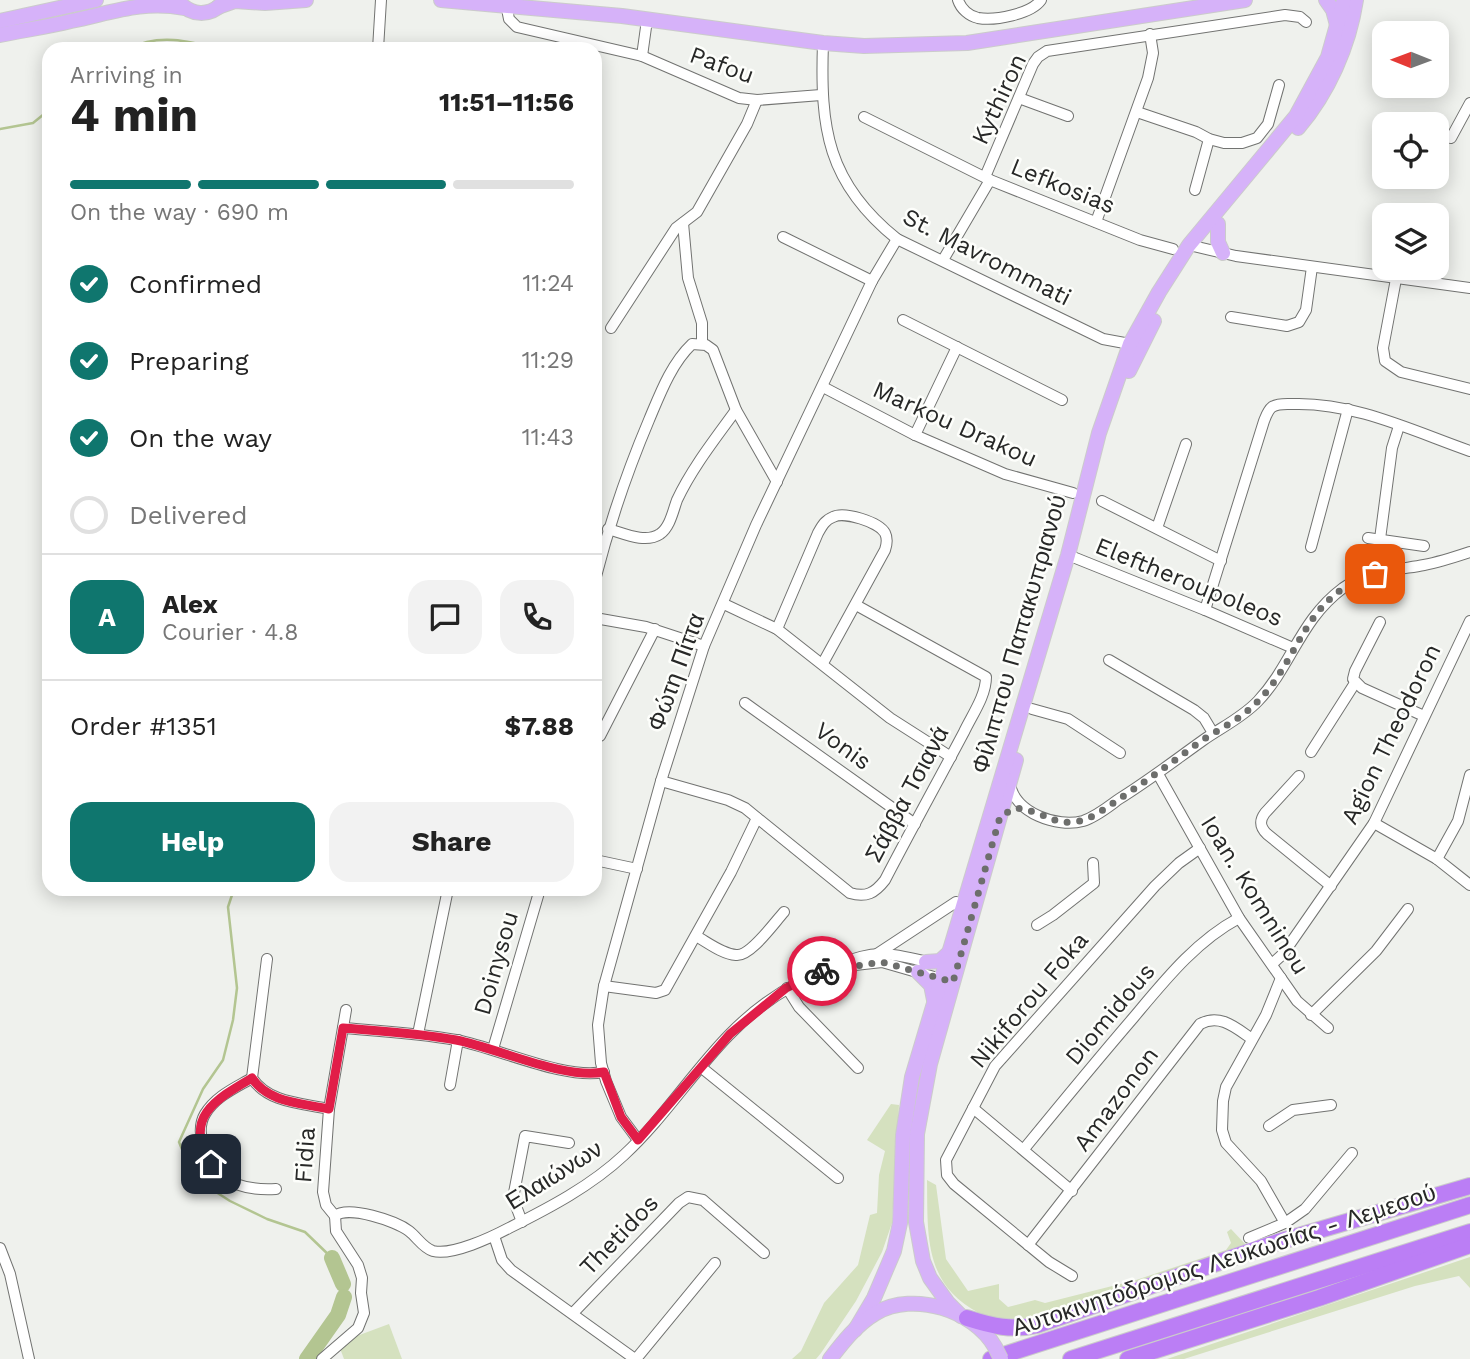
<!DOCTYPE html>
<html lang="en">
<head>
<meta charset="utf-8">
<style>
  body { margin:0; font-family:"Work Sans",sans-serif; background:#f2f2f2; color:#222; height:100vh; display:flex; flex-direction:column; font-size:26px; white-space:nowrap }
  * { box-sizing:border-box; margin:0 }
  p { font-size:23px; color:#767676 }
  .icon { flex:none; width:38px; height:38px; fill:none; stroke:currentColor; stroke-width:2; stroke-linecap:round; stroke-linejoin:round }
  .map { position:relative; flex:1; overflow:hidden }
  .drawer { position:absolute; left:42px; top:42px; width:560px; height:854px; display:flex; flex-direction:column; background:#fff; border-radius:21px; box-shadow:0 4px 18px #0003 }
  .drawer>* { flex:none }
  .needle { width:46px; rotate:271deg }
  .controls { position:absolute; left:1372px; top:21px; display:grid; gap:14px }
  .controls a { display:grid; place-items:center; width:77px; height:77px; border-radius:14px; background:#fff; box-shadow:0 4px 18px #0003; font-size:35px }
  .pin { position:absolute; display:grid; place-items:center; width:60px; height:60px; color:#fff; margin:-30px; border-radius:14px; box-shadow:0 4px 10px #0006 }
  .courier { position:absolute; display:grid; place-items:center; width:70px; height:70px; margin:-35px; border:5px solid #e11d48; border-radius:50%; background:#fff; color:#222; box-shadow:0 2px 9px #0007 }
  .summary em { font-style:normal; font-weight:700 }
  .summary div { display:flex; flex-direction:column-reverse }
  .summary { display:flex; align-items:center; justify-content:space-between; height:119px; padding:0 28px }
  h1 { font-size:46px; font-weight:700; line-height:52px }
  .bar { display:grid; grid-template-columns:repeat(4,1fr); gap:10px 7px; align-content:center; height:84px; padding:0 28px }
  .bar i { height:9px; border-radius:5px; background:#e0e0e0 }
  .bar .current { background:#0f766e }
  .bar p { grid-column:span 4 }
  .line { display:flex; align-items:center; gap:18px; padding:0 28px; border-top:2px solid #e0e0e0 }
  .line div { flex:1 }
  .round { display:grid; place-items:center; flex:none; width:74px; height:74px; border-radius:21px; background:#f2f2f2 }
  ol { padding:0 28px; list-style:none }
  li { display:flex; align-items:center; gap:21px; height:77px }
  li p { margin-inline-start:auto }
  li .icon { padding:7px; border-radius:50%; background:#0f766e; color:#fff; stroke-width:4 }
  li:last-child { color:#767676 }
  li i { width:38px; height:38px; border:4px solid #e0e0e0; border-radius:50% }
  .primary-button { display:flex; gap:14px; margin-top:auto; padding:14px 28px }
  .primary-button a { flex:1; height:80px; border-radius:21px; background:#0f766e; color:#fff; font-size:28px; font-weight:700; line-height:80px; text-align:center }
  .primary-button a+a { background:#f2f2f2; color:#222 }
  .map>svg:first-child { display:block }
  .green { fill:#d5e1bf }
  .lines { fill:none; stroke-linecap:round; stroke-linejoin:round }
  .stream { stroke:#b3c591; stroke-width:2.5 }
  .river { stroke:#b3c591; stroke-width:16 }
  .minor-casing { stroke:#727371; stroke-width:12 }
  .major-casing { stroke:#cbcbcb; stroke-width:16 }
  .highway-casing { stroke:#cbcbcb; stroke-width:18 }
  .minor { stroke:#fff; stroke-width:10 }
  .major { stroke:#d6b2f9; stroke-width:14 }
  .highway { stroke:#bb7ef5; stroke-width:16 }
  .major-bridge-casing { stroke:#cbcbcb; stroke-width:16; stroke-linecap:butt }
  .major-bridge { stroke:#d6b2f9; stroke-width:14 }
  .done { stroke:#6d6e6c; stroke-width:7; stroke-dasharray:0 12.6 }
  .route { stroke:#e11d48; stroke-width:9 }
  .labels { text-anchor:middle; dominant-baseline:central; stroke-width:5; stroke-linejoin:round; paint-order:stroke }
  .street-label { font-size:24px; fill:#272827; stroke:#fdfefb }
</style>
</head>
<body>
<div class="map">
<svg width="1470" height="1359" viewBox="0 0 1470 1359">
  <rect width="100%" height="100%" fill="#eff1ed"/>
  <!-- green -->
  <g class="green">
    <path d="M891,1104L899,1105L892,1223L882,1252L856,1301L821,1353L816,1359H792L801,1351L824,1303L858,1265L870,1215L877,1213L879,1175L885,1151L867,1140Z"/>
    <path d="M927,1180L936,1185L946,1259L968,1291L999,1284V1299L1008,1307L1035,1300L1045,1303L1136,1280L1226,1250L1231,1243L1227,1232L1231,1229L1246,1245L1016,1324C1004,1321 990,1319 979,1313C923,1284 928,1234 927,1180Z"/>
    <path d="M1470,1257V1288L1459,1276L1415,1286L1184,1359H1167Z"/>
    <path d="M389,1324L402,1359H344L338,1343Z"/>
  </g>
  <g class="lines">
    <!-- stream -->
    <g class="stream">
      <path d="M129,49C158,33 189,41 219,49"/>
      <path d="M0,129L33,123L49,110"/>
      <path d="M234,889L228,907L237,988L233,1020L223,1060L203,1089L179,1142L189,1166L202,1183L230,1201L267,1219L305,1232L332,1258"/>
    </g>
    <!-- river -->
    <g class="river">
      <path d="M332,1258L343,1284"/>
      <path d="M307,1359L338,1315L344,1297"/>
    </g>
    <!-- minor casing -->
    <g class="minor-casing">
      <g id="minor">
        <path d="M958,0C961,9 969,16 978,18C995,21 1031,14 1041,0"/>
        <path d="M506,4L509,19L517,27L642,56L739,98L757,100L821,95"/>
        <path d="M823,43C820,128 827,183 897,239L1103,339L1130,344"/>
        <path d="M378,49L381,0"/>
        <path d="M642,56L647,20"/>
        <path d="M1019,98L1068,116"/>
        <path d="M1137,112L1196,132L1209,139L1224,143H1242L1257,138L1268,124L1279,85"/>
        <path d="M864,117L990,180L1140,240L1173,249"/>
        <path d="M1451,138L1470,103"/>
        <path d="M985,177L1033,64L1038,57L1047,51L1285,15L1300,17L1306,22"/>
        <path d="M1195,190L1209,139"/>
        <path d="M1096,222L1148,78L1153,53L1150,34"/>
        <path d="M683,223L688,278L702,323V344"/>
        <path d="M783,237L872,281"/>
        <path d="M1189,245L1236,256L1470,288"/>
        <path d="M943,260L990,180"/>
        <path d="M1396,279L1383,348L1385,361L1401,372L1470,389"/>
        <path d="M1231,317L1287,326L1299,322L1306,310L1312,267"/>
        <path d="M903,320L1062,400"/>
        <path d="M611,328L676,228L697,212L747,124L757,100"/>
        <path d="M823,387L915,435L1005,474L1073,493"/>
        <path d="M915,435L957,347"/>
        <path d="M1102,501L1221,561"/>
        <path d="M1157,528L1186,444"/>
        <path d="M608,529C623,533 645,544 660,534C670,527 673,511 677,500C692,468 715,439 736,410"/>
        <path d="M1368,538L1424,546"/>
        <path d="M1380,539L1392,448L1399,426"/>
        <path d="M1311,547L1348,409"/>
        <path d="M1068,555L1205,610L1293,648"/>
        <path d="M595,580C609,525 627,472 649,420C660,394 671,364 692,344L706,345L713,350L736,410L777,482"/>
        <path d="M724,604L777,629L890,718L951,757"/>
        <path d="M1205,610L1264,421C1266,416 1268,410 1272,407C1278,403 1286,404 1293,404C1354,402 1413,431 1470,451"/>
        <path d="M595,618L646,627L704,646"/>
        <path d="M1380,622L1355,671L1353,679L1362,688L1424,716"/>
        <path d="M777,629L818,533C822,526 825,520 833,517C844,511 879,522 885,533C888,539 887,544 885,550L823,663"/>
        <path d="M1109,660L1194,710L1204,718L1213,733"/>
        <path d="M745,703L915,824"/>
        <path d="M1032,709L1068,719L1120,753"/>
        <path d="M600,736L655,629"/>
        <path d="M1311,752L1355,683"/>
        <path d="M1158,774L1239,918L1297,1001L1328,1028"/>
        <path d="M1299,776L1265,813C1259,821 1260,827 1267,834L1331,886"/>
        <path d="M661,781L728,800L745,808L850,893C866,898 875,893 885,880C911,830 938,781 964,732C972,715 986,696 986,677L856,605"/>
        <path d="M1010,784C1015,813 1057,828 1083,821C1096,817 1108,807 1119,799C1148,781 1174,761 1202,741C1220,728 1242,718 1258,701C1292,665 1300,620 1343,588C1366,572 1397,570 1424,565C1440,562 1455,557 1470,552"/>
        <path d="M1374,823L1437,859L1470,885"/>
        <path d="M1437,859L1458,821L1470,775"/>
        <path d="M595,860L637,869"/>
        <path d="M1037,925L1053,915L1094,883L1093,863"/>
        <path d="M696,936C707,942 722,954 736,955C750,957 774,923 784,912"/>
        <path d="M877,954L956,902"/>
        <path d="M267,959L252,1078C268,1103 302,1103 329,1109"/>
        <path d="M1272,964L1283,954L1374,823L1470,621"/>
        <path d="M855,965L882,962L948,981"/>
        <path d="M1281,978L1266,1015L1226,1087L1223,1101L1222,1130L1226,1143L1261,1181L1285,1223"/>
        <path d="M604,986L656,993L665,990L731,872L757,818"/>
        <path d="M787,988L799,1007L858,1068"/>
        <path d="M1311,1015L1376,951L1408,909"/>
        <path d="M343,1028C381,1031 419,1033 456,1040C498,1048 564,1080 604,1072"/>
        <path d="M418,1034L448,889"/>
        <path d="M493,1049L540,889"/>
        <path d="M702,1068L838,1178"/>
        <path d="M252,1078C235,1088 216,1096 205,1114C199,1124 200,1135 203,1146C213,1181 242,1191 276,1189"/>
        <path d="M450,1085L458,1040"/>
        <path d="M973,1108L1072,1191"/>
        <path d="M1269,1126L1293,1110L1331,1105"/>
        <path d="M638,1140L621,1117L606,1081L601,1063L598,1025L604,986L661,781L704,646L756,525L872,281L897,239"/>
        <path d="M1024,1149C1060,1105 1097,1060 1134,1017C1165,980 1196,941 1239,918"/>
        <path d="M335,1216C348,1205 396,1221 409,1231C417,1237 423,1248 433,1251C452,1256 492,1237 509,1228C549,1208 591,1186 624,1155C663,1119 692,1073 729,1035C758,1005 795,981 834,966C849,961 864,954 880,954C897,954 915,959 932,963"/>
        <path d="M335,1216L326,1205L323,1192L329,1109L346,1010"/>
        <path d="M522,1222L513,1198L525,1136L569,1143"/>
        <path d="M494,1236L502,1260L511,1270L635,1359"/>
        <path d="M1249,1238L1285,1223L1305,1209L1352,1153"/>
        <path d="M1028,1245L1200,1024C1220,1013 1236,1028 1252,1039"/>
        <path d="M0,1248L10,1274L29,1359"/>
        <path d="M1072,1276L1049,1262L954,1184L947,1175L946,1160L995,1066L1155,886L1179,863L1200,848"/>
        <path d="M573,1313L679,1203L688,1197L703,1200L764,1253"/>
        <path d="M322,1359L358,1328L364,1313L361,1293L362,1278L358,1265L336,1231L335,1216"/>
        <path d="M636,1359L715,1263"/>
      </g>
    </g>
    <!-- major casing -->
    <g class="major-casing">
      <g id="major">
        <path d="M441,0L622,16L823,43L864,46L967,43L1245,0"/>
        <path d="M1326,0L1333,10L1337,25"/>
        <path d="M178,1C191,16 209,17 223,3"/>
        <path d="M218,7L235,1L265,3L306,0"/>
        <path d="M0,21L96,0"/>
        <path d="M0,35C24,30 47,27 71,21C111,13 142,0 184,8"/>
        <path d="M1298,128C1328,93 1349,46 1356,0"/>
        <path d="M1218,224V242L1223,253"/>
        <path d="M1129,371L1154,321"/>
        <path d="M926,962L940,961L951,951"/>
        <path d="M918,972L931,985L934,1000"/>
        <path d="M961,1316L948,1303L930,1278L923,1261L916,1222L917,1134L930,1064L1016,760"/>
        <path d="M855,1330L874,1298L894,1251L900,1223L903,1135L912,1077L1068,555L1099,433L1130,344L1159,292L1189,245L1296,116L1328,57L1344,0"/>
        <path d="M830,1359C843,1342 857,1324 876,1313C914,1291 974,1310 995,1347"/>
      </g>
    </g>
    <!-- highway casing -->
    <g class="highway-casing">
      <g id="highway">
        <path d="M967,1318C992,1326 1012,1331 1037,1325L1278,1242L1470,1186"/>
        <path d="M991,1359L1470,1205"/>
        <path d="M1071,1359L1470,1232"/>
        <path d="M1128,1359L1319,1298L1470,1245"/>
      </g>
    </g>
    <!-- minor -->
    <use href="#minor" class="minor"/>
    <!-- major -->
    <use href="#major" class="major"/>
    <!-- highway -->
    <use href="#highway" class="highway"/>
    <!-- major-bridge casing -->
    <g class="major-bridge-casing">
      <path id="major-bridge" d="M995,1347L1001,1359"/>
    </g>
    <!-- major-bridge -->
    <use href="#major-bridge" class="major-bridge"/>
  </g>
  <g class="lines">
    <!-- done -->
    <path class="done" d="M822,971L882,962L953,982L1000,817L1014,808C1048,810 1057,834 1095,815C1132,791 1166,767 1201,741C1219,729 1239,720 1254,705C1302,660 1301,596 1375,574"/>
    <!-- route -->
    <path class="route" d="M211,1164C182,1118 216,1099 252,1078C268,1103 302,1103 329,1109L343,1028C381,1031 419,1033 456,1040C498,1048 564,1080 604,1072L621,1117L638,1140L730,1034L786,988L822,971"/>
  </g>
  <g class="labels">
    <!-- street labels -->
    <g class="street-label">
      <text transform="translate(722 65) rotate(20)">Pafou</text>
      <text transform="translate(999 99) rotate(-65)">Kythiron</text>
      <text transform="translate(1063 186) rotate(22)">Lefkosias</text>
      <text transform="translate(987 257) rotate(27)">St. Mavrommati</text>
      <text transform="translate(955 424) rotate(24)">Markou Drakou</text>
      <text transform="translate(1189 582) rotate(22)">Eleftheroupoleos</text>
      <text transform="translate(1019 634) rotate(-74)">Φίλιππου Παπακυπριανού</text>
      <text transform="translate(676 672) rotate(-70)">Φώτη Πίττα</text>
      <text transform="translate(1391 734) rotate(-64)">Agion Theodoron</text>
      <text transform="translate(843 746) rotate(36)">Vonis</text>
      <text transform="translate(907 794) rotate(-62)">Σάββα Τσιανά</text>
      <text transform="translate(1255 895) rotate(58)">Ioan. Komninou</text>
      <text transform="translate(496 963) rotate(-74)">Doinysou</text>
      <text transform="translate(1029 1000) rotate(-50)">Nikiforou Foka</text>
      <text transform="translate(1110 1014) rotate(-50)">Diomidous</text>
      <text transform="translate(1116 1099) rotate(-53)">Amazonon</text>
      <text transform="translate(305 1155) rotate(-86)">Fidia</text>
      <text transform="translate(554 1175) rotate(-32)">Ελαιώνων</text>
      <text transform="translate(619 1235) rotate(-46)">Thetidos</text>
      <text transform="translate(1224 1260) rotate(-18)">Αυτοκινητόδρομος Λευκωσίας - Λεμεσού</text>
    </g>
  </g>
</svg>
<div class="controls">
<a><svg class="needle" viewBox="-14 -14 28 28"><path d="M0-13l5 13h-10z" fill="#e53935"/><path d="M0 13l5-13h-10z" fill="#767676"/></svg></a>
<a><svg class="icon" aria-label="locate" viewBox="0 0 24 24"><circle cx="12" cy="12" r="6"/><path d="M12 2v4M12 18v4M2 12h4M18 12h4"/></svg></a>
<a><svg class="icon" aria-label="layers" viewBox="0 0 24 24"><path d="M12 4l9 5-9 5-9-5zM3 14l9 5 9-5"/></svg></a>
</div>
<div class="pin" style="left:1375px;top:574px;background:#ea580c"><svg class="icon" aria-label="bag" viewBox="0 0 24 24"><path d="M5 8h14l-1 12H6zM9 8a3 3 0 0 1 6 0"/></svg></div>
<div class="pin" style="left:211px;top:1164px;background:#1f2937"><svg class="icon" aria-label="home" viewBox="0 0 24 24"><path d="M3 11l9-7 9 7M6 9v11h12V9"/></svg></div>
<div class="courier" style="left:822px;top:971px"><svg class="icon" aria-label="bike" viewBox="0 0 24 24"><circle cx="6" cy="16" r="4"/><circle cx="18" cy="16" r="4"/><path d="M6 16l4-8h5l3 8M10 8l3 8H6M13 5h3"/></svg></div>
<section class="drawer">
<div class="summary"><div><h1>4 min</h1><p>Arriving in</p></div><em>11:51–11:56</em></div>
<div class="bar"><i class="current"></i><i class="current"></i><i class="current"></i><i></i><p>On the way · 690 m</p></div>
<ol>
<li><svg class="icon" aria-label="check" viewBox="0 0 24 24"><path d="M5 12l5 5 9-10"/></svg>Confirmed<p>11:24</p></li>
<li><svg class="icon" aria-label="check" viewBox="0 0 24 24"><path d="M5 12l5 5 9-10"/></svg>Preparing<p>11:29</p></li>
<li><svg class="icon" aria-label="check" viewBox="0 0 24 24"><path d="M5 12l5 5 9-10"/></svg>On the way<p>11:43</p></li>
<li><i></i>Delivered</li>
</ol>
<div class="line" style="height:126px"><b class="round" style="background:#0f766e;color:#fff">A</b><div><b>Alex</b><p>Courier · 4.8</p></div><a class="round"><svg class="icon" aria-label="chat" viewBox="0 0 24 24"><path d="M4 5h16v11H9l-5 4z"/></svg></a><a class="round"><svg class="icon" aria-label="phone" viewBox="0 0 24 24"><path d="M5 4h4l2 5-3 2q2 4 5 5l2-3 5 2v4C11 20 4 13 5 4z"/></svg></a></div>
<div class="line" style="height:91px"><div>Order #1351</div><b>$7.88</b></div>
<div class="primary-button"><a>Help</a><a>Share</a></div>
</section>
</div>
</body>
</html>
